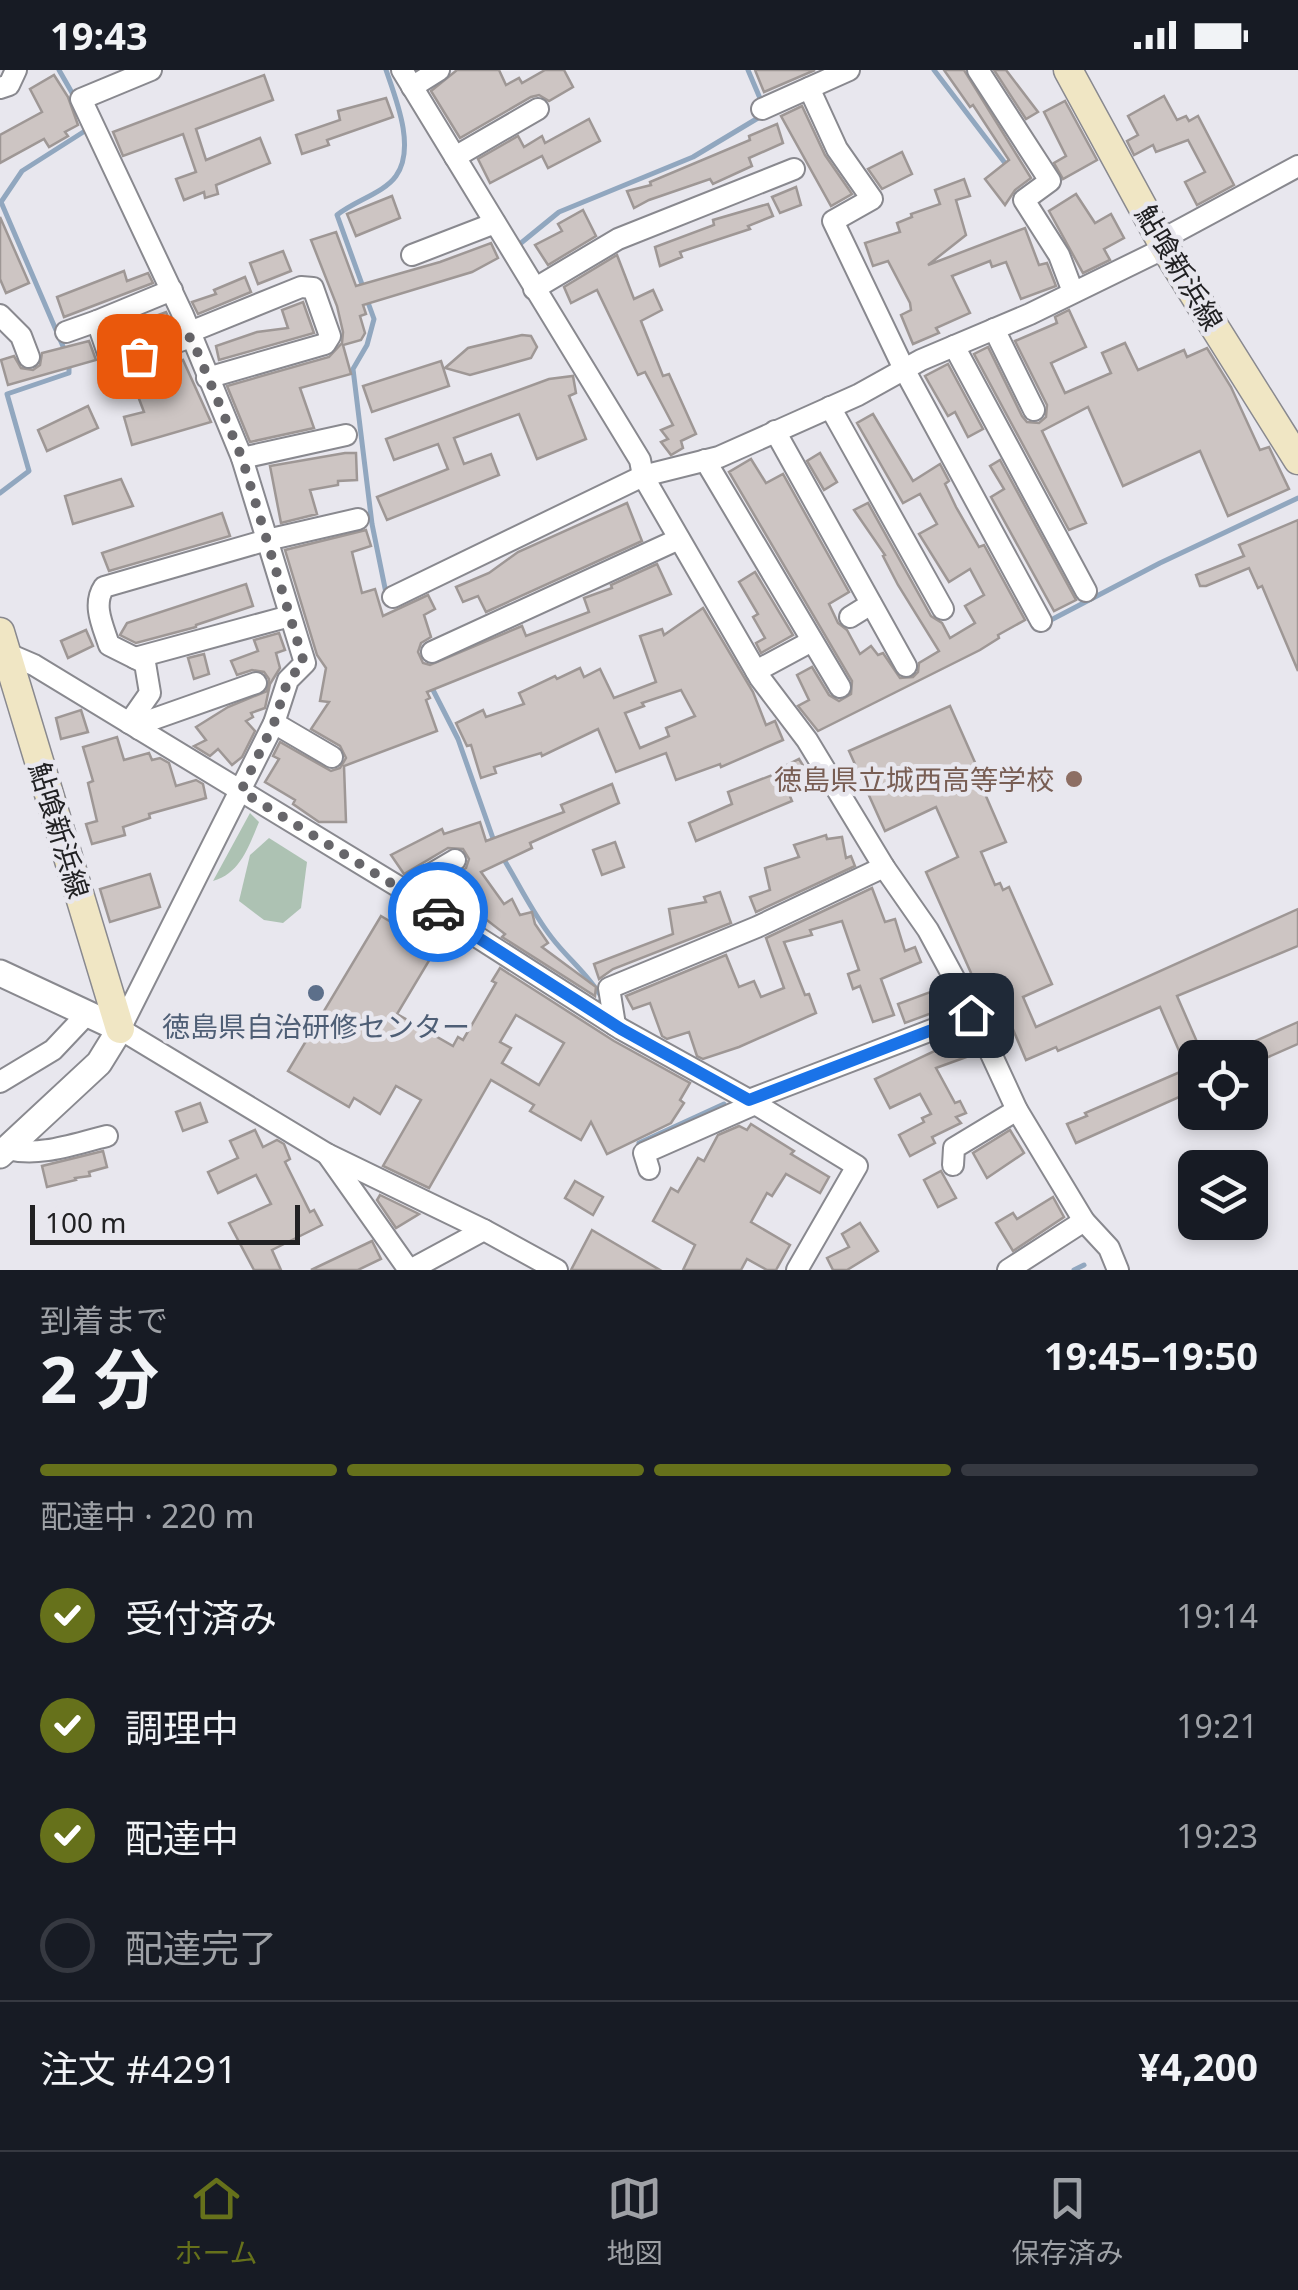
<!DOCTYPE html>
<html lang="ja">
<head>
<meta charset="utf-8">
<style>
  body { margin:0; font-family:"Noto Sans","Noto Sans JP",sans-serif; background:#242831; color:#f1f3f6; height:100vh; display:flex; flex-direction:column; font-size:38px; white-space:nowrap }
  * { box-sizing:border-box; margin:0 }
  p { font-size:32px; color:#9ea1a6 }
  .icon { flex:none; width:55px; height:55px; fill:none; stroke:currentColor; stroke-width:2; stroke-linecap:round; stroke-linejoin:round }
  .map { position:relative; height:1200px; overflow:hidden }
  .details { display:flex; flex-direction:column; background:#171b24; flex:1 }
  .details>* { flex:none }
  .tools { position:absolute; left:1178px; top:970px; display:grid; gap:20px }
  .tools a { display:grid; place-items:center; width:90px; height:90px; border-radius:15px; background:#171b24; box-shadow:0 5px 15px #0003; font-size:50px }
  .scale { position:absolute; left:30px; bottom:25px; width:270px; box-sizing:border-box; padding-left:10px; border:5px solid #212123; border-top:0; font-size:28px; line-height:35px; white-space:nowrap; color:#212123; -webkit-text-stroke:8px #e8e7ee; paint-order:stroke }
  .pin { position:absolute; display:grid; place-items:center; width:85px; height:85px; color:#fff; margin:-42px; border-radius:20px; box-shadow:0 5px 15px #0006 }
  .courier { position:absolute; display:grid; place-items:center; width:100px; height:100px; margin:-50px; border:8px solid #1a73e8; border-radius:50%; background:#fff; color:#222; box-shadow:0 2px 12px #0007 }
  .headline em { font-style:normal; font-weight:700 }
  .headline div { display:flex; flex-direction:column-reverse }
  .headline { display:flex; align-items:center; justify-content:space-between; height:170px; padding:0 40px }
  h1 { font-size:65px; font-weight:700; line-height:75px }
  .bar { display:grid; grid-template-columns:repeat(4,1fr); gap:15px 10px; align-content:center; height:120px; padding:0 40px }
  .bar i { height:12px; border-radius:8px; background:#363941 }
  .bar .selected { background:#66711b }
  .bar p { grid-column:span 4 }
  .line { display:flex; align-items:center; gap:25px; padding:0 40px; border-top:2px solid #363941 }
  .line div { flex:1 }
  ol { padding:0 40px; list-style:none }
  li { display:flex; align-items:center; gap:30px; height:110px }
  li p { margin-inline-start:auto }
  li .icon { padding:10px; border-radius:50%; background:#66711b; color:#fff; stroke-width:4 }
  li:last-child { color:#9ea1a6 }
  li i { width:55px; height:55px; border:5px solid #363941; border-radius:50% }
  .status { display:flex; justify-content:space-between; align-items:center; height:70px; padding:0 50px; background:#171b24; direction:ltr }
  .status svg { height:28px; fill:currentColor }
  .dock { display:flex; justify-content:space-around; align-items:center; height:140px; border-top:2px solid #363941; background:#171b24; font-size:28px; color:#9ea1a6 }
  .dock a { display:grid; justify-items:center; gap:5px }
  .dock .selected { color:#66711b }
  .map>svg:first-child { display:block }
  .green { fill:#adc2b3 }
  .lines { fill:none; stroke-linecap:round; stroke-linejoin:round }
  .stream { stroke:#91a7bf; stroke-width:5 }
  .building { fill:#cdc5c3; stroke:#9e9795; stroke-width:2.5; fill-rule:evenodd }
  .minor-casing { stroke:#89898f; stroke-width:24 }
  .tertiary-casing { stroke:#89898f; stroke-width:29 }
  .secondary-casing { stroke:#89898f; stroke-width:31 }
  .minor { stroke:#fff; stroke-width:20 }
  .tertiary { stroke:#fff; stroke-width:25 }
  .secondary { stroke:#f0e6c4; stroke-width:28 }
  .done { stroke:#67666a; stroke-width:10; stroke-dasharray:0 18 }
  .route { stroke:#1a73e8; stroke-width:12 }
  .education-dot { fill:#8d6e63; stroke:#e8e7ee; stroke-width:4 }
  .service-dot { fill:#5c6f8a; stroke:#e8e7ee; stroke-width:4 }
  .labels { text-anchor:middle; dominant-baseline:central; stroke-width:9; stroke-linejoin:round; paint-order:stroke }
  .street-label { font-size:28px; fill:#212123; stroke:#e8e7ee }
  .education-label { font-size:28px; fill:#785e54; stroke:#e8e7ee; text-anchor:end }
  .service-label { font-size:28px; fill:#4e5e75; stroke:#e8e7ee }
</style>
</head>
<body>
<div class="status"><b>19:43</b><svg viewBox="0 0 49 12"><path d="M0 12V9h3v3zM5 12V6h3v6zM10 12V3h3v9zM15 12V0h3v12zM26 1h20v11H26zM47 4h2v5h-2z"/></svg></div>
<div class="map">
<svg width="1298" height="1200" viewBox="0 0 1298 1200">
  <rect width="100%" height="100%" fill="#e8e7ee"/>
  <!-- green -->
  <g class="green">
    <path d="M250,743L259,752C249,776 240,804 213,811Z"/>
    <path d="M269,768L307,792L301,838L283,853L264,850L239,831L250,785Z"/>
  </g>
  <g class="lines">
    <!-- stream -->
    <g class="stream">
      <path d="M59,0L75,28"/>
      <path d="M748,0L762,33"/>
      <path d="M934,0L1008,97"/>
      <path d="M521,173L559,142L693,87L758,48"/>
      <path d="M363,217L337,145C354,131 384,123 396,106C416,78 396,29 386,0"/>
      <path d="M366,227L374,249L367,275L353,299L372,454L386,523"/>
      <path d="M65,281L1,132L22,101L88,59"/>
      <path d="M0,423L29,401L7,324L69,303V291"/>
      <path d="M1049,551L1160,493L1298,428"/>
      <path d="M432,618L458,669L495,774"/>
      <path d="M503,788C519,814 533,844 552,868C568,889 589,905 602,928L599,934"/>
      <path d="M639,1073L724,1034"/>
      <path d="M1074,1200L1084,1195"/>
    </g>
  </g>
  <!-- building -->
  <g class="building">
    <path d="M457,0H499L506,15L519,8L522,13L545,0H564L573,17L549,31L539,25L531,27L460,68L431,21Z"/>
    <path d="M755,0H815L764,22Z"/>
    <path d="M944,0H964L1031,108L1015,120L1005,135L985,109L1009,90L973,35L970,37Z"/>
    <path d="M994,0H1006L1038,42L1026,49Z"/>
    <path d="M54,5L68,27L78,55L65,62L68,66L49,77L44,69L0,93V65L42,42L30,19Z"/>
    <path d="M264,5L273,30L196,59L206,90L260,68L270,93L216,115L218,124L205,128L204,122L184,130L176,109L196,102L183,64L123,86L113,62Z"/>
    <path d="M1164,26L1177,50L1186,46L1189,51L1198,46L1234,115L1197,135L1185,112L1205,102L1188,70L1156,82L1153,75L1134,85L1127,71L1138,65L1128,46Z"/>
    <path d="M386,28L393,47L327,70L329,75L302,84L296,65L340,50L338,41Z"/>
    <path d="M1065,31L1097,90L1063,109L1054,93L1066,86L1044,42Z"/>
    <path d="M802,36L825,85L852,124L831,136L781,46Z"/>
    <path d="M589,49L600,71L548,98L542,86L490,113L478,89L518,66L524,77L542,66L545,73Z"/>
    <path d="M777,54L783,73L749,88L752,96L713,114L710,109L649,130L634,138L627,121L651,115L650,112L750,70L749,66Z"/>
    <path d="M902,82L912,104L882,119L868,99Z"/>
    <path d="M964,109L970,126L956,130L966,165L928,195L1025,158L1039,195L1047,193L1056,216L1021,229L1006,192L992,197L990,191L952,206L970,243L936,258L939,263L913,274L901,245L911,240L910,233L888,191L873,196L865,173L900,162L897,153L912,147L911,144L940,134L935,120Z"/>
    <path d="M796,117L801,135L780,143L772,127Z"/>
    <path d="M1076,124L1095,153L1111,144L1124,168L1104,179L1110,190L1083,203L1049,141Z"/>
    <path d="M392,126L400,148L356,166L347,144Z"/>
    <path d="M768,134L773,146L748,156L750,159L680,182L682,187L660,196L655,177L714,155L713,150Z"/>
    <path d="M583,140L596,166L548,195L535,175L562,161L558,154Z"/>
    <path d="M0,147L29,213L6,223L0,209Z"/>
    <path d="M336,162L356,216L440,192L491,173L498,188L472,202L363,235L366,244L360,246L365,263L361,270L343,275L351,304L300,318L314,358L250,372L227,316L329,287L342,273L343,262L337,236L311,170Z"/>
    <path d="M283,181L291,201L258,214L250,193Z"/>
    <path d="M617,185L634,229L653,220L662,240L641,251L663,306L669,304L696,364L681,371L683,378L671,385L661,372L668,369L661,360L673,355L645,302L638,305L597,220L571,233L564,217Z"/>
    <path d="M124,201L127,211L148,203L153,213L64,247L57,227Z"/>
    <path d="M245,207L251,222L198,244L192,232L216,224L214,220Z"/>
    <path d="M303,232L314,263L219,290L216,276L257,262L288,258L282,240Z"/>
    <path d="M1069,240L1086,277L1051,293L1065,323L1111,303L1102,283L1125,273L1138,300L1184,280L1187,287L1207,278L1231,317L1260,380L1269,377L1289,419L1228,446L1200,381L1123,416L1088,337L1042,361L1086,453L1069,460L974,284L988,277L1022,346L1027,352L1039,353L1046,347L1047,335L1015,271L1057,253L1055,247Z"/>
    <path d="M166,242L173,257L121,277L116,266L127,262L126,257Z"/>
    <path d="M522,265L531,266L537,277L531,288L470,305L445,298L468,278Z"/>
    <path d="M89,271L96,290L8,315L1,290L14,286L21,298L33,300L40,295L42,283Z"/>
    <path d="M172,289L174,294L183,290L211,352L132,375L124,347L144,342L130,305Z"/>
    <path d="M441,291L449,316L372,342L363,316Z"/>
    <path d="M948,294L983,359L968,367L955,342L948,346L925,306Z"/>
    <path d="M573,306L576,323L569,326L586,369L537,389L519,344L454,368L464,394L491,384L499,405L387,450L377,427L448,399L438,374L394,390L386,369L549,309Z"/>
    <path d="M88,336L98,358L47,381L38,360Z"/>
    <path d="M873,344L913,411L940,394L949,411L945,414L956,437L979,477L984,475L1025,550L998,565L999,568L980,580L818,661L798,636L809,630L797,605L812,597L829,625L839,631L851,624L852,611L729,402L751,389L766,413L783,404L849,522L829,534L838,553L847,560L860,584L871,576L878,585L883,583L900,608L913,607L918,602L919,593L939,581L898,515L883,486L885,485L854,440L868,433L931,546L942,553L950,568L975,553L965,536L984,525L970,499L949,512L919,464L937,454L920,424L903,433L857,353Z"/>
    <path d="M345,383H356L357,410L338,411V415L310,420L317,444L281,453L270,396Z"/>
    <path d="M820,383L837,412L824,420L807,391Z"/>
    <path d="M1000,390L1076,530L1054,541L991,427L1004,419L990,396Z"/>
    <path d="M121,409L133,436L73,454L65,426Z"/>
    <path d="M627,433L642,471L486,542L478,526L463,532L456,517L489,503L518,482Z"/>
    <path d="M222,443L230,466L109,501L102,483Z"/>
    <path d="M1298,450V601L1262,516L1258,518L1249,498L1206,516H1200L1196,505L1244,486L1239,475Z"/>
    <path d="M366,460L371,476L352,482L362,523L375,519L383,546L428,525L435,539L424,545L431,567L421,573L418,582L423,593L430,595L522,556L526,566L589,542L584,528L612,518L611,515L657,494L671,524L427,622L430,628L426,630L437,661L344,696L346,752H319L293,734L295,730L265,712L279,689L273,686L280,672L331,701L340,698L346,688L340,676L311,659L329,632L320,631L326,598L317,585L285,480Z"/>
    <path d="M755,502L793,565L761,583L756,573L765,568L753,547L758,544L739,512Z"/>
    <path d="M246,514L253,536L196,555V557L136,573L120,565L127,553Z"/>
    <path d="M703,538L753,622L766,655L775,651L783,670L721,697L720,694L676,710L666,683L616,702L598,659L542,686L541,683L494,697L496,703L481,708L471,675L467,676L456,653L483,640L486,647L524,634L519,623L555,606L557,609L580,598L584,607L600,599L614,628L656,612L640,566L662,559L664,565ZM681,620L695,646L666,658L669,666L640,678L625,643L644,636L642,633Z"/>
    <path d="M86,560L93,576L68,588L61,571Z"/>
    <path d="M279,563L285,580L276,583L280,598L270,614L265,638L251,643L253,647L246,651L255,661L242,687L232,695L218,679L210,686L194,676L206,670L196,657L228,637L267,621L269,609L264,602L252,600L237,605L231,591L258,581L254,570Z"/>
    <path d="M204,584L209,604L194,609L188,588Z"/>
    <path d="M950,636L985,715L982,717L1006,772L981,782L995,815L1000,813L1003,820L1009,817L1052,914L1023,927L1036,957L1298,839V876L1177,926L1204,988H1195V1020L1076,1073L1067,1054L1087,1046L1085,1043L1187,999L1160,937L1058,981L1056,977L1026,990L1006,943L992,950L926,802L958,787L936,737L885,761L849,681Z"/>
    <path d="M81,640L88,662L61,669L56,648Z"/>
    <path d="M117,667L124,690L149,683L152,690L160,688L169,693L176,716L196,710L203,714L206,728L149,744L150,748L123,757L125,765L92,774L86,754L97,751L88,713L93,711L83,677Z"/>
    <path d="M799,689L814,713L789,724L792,731L696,771L689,753L732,734L728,722L788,699L787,695Z"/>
    <path d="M612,714L619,733L530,773L532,778L481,802L504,834L512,829L520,845L532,842L535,854L548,873L542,877L596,917L595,926L502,867L505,864L470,837L456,816L440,827L430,820L466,798L469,789L463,779L448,778L404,804L391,785L442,759L444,764L480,752L486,771L564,742L561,735Z"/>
    <path d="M826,765L827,769L842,767L846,788L851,786L855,796L756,842L750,827L770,820L765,798L799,787L794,775Z"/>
    <path d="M615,772L624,797L602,805L593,780Z"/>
    <path d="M150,804L160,837L110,852L100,819Z"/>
    <path d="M872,818L885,852L895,849L905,881L915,877L921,892L881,909L894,945L873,952L860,916L853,919L848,904L859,900L842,851L810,860L812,865L784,872L805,925L809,924L816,943L739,977L703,989L697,986L689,962L667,969L662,966L650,933L633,939L626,926L726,885L739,917L754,911L761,927L784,918L766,868Z"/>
    <path d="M720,822L731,853L613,899L599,909L594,894L673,864L669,839L706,832L704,827Z"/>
    <path d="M381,846L436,879L397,944L453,976L458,967L463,970L496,913L492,911L500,898L614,971L690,1013L680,1030L684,1033L671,1053L607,1084L591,1052L581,1070L530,1041L534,1035L491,1010L429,1118L383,1096L421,1030L396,1016L380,1044L354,1028L349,1037L288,1001ZM516,945L564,973L539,1015L502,993L511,978L500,972Z"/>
    <path d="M933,921L940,940L905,953L898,934Z"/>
    <path d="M1298,952V974L1250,995V988H1217Z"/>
    <path d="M964,963L972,985L936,998L955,1033L960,1031L966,1043L956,1047L961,1053L932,1067L935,1073L910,1086L899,1065L924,1052L922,1048L931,1044L920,1024L890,1038L875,1009L939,979L936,973Z"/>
    <path d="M200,1033L207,1052L183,1061L176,1042Z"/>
    <path d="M751,1054L794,1081L791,1084L829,1107L820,1123L786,1104L772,1126L767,1123L751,1152L790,1175L776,1200H767L747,1189L741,1200H683L695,1175L653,1151L671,1118L678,1122L698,1088L704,1091L718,1065L739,1056L747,1060Z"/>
    <path d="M255,1060L263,1077L277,1070L284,1074L290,1089L285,1092L310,1142L314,1140L322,1155L272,1180L281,1200H254L229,1153L271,1134L256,1105L218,1123L208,1102L238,1088L230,1071Z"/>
    <path d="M1010,1060L1024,1083L987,1108L973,1083Z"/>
    <path d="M103,1081L107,1097L89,1102L90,1106L75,1108L76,1110L47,1117L42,1096Z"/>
    <path d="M941,1101L956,1128L938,1137L924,1110Z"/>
    <path d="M575,1111L603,1127L593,1145L565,1128Z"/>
    <path d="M380,1125L419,1144L396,1158L377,1130Z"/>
    <path d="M1053,1127L1064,1147L1013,1181L996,1153L1013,1143L1017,1149Z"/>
    <path d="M860,1153L878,1181L847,1200H833L827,1188L849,1177L842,1164Z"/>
    <path d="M592,1160L660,1200H571Z"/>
    <path d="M372,1171L381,1189L358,1200H311Z"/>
  </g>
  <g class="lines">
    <!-- minor casing -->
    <g class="minor-casing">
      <g id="minor">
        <path d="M151,0L81,29L183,245L242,388L305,593L288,610L274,653L120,959L327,1084L484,1160"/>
        <path d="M402,0L640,390L643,406L760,608L807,670L884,797L928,860L967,932L1017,1040L1084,1151L1109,1178L1118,1200"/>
        <path d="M978,0L1050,111L1024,130L1059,185L1073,222"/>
        <path d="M412,17L439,0"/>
        <path d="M0,18L9,15L16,0"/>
        <path d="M809,18L837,79L872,129L833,151L904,299L1041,551"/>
        <path d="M762,39L849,0"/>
        <path d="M455,87L538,39"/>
        <path d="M1161,170L1298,96"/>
        <path d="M412,185L495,153"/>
        <path d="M534,219L618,169L794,99"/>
        <path d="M172,220L97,251L112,295L191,267"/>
        <path d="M0,245L21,266L29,287"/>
        <path d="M994,259L1034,340"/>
        <path d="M66,262L97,251"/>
        <path d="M190,262L301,217L313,218L330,266L325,274L207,308"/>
        <path d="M954,276L1086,521"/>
        <path d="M830,337L943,539"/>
        <path d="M775,361L906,596"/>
        <path d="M242,388L346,365"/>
        <path d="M705,390L840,617"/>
        <path d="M393,527L643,406L719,387L858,325L921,290L1030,244L1165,178"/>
        <path d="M850,547L871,534"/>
        <path d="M432,582L679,469"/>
        <path d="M6,583L34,595L404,820L621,959L749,1030L857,1096L797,1200"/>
        <path d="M135,588L290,546"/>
        <path d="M756,601L812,571"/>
        <path d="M129,653L150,623L145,593L109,575C103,556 92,535 104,517L267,470L358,449"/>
        <path d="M274,653L332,687"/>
        <path d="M139,659L151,650L256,613"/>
        <path d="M404,820L455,790"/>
        <path d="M615,955L609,918L757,857L884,797"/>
        <path d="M0,1012L53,980L87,944"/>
        <path d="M749,1030L971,945"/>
        <path d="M7,1079C41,1087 73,1074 107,1066"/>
        <path d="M327,1084L409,1200"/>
        <path d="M953,1095L954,1078L1017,1040"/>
        <path d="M649,1099L644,1083L755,1034"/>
        <path d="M410,1200L484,1160L557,1200"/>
        <path d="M1008,1200L1084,1151"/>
      </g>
    </g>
    <!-- tertiary casing -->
    <g class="tertiary-casing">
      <path id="tertiary" d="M0,903L120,959L99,993L0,1085"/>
    </g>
    <!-- secondary casing -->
    <g class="secondary-casing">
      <g id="secondary">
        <path d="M1068,0L1165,178L1298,390"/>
        <path d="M0,562L120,959"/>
      </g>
    </g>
    <!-- minor -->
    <use href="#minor" class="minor"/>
    <!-- tertiary -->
    <use href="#tertiary" class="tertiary"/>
    <!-- secondary -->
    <use href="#secondary" class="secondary"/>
  </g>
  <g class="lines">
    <!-- done -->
    <path class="done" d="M139,286L191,267L242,388L304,593L288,610L274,653L241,721L438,842"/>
    <!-- route -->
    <path class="route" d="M438,842L621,959L749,1030L971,945"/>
  </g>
  <!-- markers -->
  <circle class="education-dot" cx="1074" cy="709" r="10"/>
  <circle class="service-dot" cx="316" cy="923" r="10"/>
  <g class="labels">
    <!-- street labels -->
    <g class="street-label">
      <text transform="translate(1180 197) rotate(59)">鮎喰新浜線</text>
      <text transform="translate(60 760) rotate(73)">鮎喰新浜線</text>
    </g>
    <!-- education labels -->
    <g class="education-label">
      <text x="1054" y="709">徳島県立城西高等学校</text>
    </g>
    <!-- service labels -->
    <g class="service-label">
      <text x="316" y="956">徳島県自治研修センター</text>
    </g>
  </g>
</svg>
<div class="tools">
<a><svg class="icon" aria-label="locate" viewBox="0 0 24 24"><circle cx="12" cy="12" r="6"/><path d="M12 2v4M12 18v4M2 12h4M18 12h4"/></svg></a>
<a><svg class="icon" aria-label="layers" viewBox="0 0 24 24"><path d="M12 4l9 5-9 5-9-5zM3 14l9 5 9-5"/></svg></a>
</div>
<div class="scale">100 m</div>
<div class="pin" style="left:139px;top:286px;background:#ea580c"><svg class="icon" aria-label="bag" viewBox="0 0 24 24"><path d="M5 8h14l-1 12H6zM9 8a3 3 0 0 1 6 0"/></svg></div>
<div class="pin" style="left:971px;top:945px;background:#1f2937"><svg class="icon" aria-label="home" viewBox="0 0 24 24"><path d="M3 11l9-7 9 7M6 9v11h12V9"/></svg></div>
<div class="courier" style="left:438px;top:842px"><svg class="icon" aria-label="car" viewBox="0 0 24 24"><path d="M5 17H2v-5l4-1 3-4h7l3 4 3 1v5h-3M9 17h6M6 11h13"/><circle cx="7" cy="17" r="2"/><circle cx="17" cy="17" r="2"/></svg></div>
</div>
<section class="details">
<div class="headline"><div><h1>2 分</h1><p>到着まで</p></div><em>19:45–19:50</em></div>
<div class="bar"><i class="selected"></i><i class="selected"></i><i class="selected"></i><i></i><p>配達中 · 220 m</p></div>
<ol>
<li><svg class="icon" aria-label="check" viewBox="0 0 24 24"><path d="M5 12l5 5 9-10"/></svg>受付済み<p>19:14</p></li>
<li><svg class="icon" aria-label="check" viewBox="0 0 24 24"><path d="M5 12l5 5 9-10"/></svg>調理中<p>19:21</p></li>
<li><svg class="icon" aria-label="check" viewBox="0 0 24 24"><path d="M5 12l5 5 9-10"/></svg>配達中<p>19:23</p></li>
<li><i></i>配達完了</li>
</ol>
<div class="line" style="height:130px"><div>注文 #4291</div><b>¥4,200</b></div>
</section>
<nav class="dock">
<a class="selected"><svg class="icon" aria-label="home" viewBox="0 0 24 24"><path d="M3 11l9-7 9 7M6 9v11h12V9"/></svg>ホーム</a>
<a><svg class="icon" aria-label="map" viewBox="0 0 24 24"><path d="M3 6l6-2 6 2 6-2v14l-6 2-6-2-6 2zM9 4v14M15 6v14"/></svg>地図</a>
<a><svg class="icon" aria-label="saved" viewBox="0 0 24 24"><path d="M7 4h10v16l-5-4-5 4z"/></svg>保存済み</a>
</nav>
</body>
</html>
